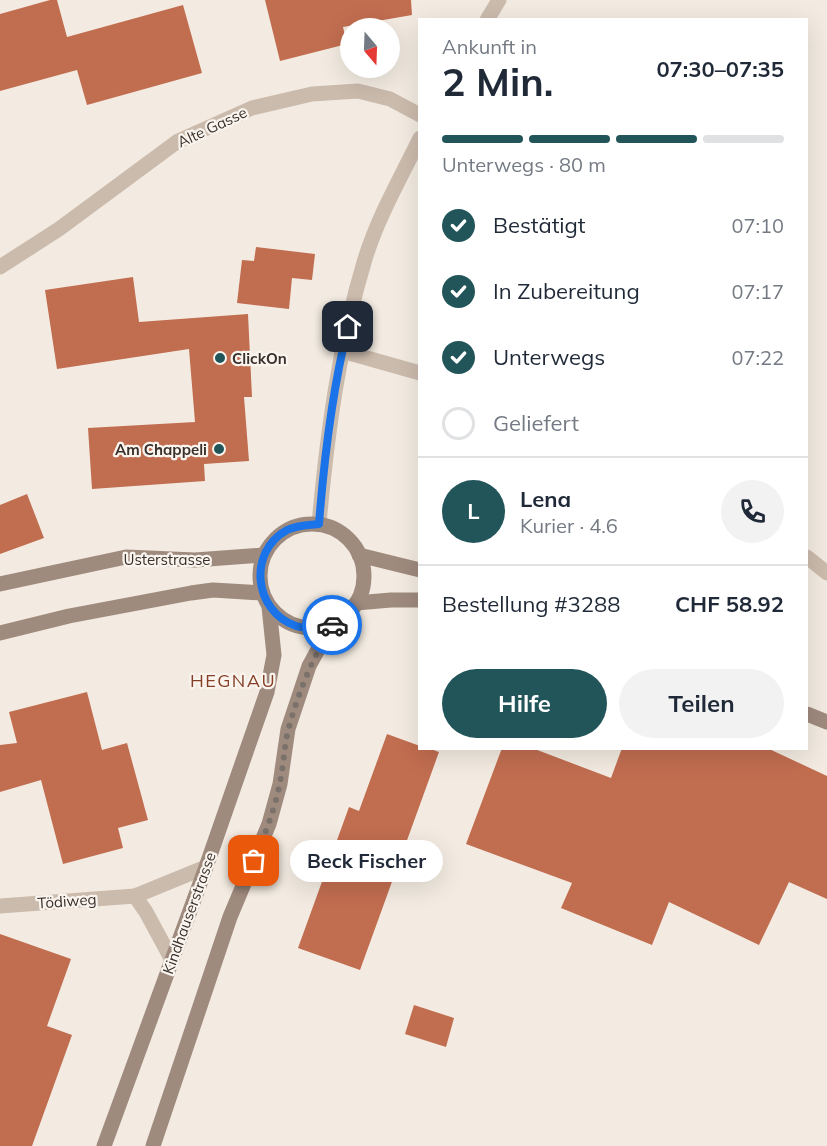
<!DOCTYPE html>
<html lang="de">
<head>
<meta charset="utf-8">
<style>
  body { margin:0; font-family:Mulish,sans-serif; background:#f2f2f3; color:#1f2937; height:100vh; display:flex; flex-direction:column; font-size:22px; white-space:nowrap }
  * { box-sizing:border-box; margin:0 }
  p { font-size:20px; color:#747a83 }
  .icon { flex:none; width:33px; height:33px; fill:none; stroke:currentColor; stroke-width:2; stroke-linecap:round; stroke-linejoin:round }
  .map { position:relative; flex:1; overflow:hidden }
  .side { position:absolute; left:418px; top:18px; width:390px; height:732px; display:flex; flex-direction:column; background:#fff; border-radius:0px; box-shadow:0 6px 24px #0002 }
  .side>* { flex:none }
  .needle { width:39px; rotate:161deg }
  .fabs { position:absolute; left:340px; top:18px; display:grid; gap:12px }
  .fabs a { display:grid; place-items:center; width:60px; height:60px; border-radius:50%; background:#fff; box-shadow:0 6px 24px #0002; font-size:30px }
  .pin { position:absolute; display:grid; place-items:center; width:51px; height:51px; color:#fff; margin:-26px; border-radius:12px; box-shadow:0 3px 9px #0006 }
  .courier { position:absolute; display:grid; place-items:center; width:60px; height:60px; margin:-30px; border:4px solid #1a73e8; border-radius:50%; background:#fff; color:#222; box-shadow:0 2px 8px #0007 }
  .bubble { position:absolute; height:42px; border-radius:21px; background:#fff; box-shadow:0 6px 24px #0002; font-size:20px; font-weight:700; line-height:42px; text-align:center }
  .head em { font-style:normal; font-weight:700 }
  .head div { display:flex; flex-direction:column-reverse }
  .head { display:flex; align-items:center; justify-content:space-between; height:102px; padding:0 24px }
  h1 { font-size:39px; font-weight:700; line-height:45px }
  .bar { display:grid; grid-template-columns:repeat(4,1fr); gap:9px 6px; align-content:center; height:72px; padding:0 24px }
  .bar i { height:8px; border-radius:4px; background:#e0e1e3 }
  .bar .active { background:#22555a }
  .bar p { grid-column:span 4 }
  .line { display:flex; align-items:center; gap:15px; padding:0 24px; border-top:2px solid #e0e1e3 }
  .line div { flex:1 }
  .round { display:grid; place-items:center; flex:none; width:63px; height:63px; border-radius:32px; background:#f2f2f3 }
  ol { padding:0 24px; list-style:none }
  li { display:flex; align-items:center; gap:18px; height:66px }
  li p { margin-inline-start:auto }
  li .icon { padding:6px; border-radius:50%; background:#22555a; color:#fff; stroke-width:4 }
  li:last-child { color:#747a83 }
  li i { width:33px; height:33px; border:3px solid #e0e1e3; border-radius:50% }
  .action { display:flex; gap:12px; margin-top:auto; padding:12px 24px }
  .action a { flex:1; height:69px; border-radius:36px; background:#22555a; color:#fff; font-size:24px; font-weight:700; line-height:69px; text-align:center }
  .action a+a { background:#f2f2f3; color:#1f2937 }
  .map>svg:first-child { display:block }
  .building { fill:#c16d50 }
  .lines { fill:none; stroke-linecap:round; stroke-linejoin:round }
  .street { stroke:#cbbbad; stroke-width:15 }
  .secondary { stroke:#9f8a7e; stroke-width:15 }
  .done { stroke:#7a716b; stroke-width:6; stroke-dasharray:0 10.8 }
  .route { stroke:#1a73e8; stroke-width:8 }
  .poi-dot { fill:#22555a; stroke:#faf4ee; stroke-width:2 }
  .labels { text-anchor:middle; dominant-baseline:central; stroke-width:4.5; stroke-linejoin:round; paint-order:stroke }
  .street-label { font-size:15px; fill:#39302b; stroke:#faf4ee }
  .poi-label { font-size:15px; font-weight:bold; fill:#39302b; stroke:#faf4ee; text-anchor:start }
  .quarter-label { font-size:18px; letter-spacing:1.5px; fill:#863f27; stroke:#faf4ee }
</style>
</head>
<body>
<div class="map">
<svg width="827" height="1146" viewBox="0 0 827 1146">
  <rect width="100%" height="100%" fill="#f3ebe1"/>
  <!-- building -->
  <g class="building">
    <path d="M50,0H57L67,37L183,5L202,73L87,105L77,70L0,91V14Z"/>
    <path d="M265,0H411L412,15L343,27L347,44L280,61Z"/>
    <path d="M256,247L315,254L312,280L292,278L289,309L237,303L242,260L254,261Z"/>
    <path d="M133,277L139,322L248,314L252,397H244L249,461L204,464L205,481L92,489L88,428L195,422L189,349L57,369L45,290Z"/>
    <path d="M27,494L44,538L0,554V505Z"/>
    <path d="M87,692L102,750L127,743L148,820L118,828L123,848L63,864L41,780L0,792V745L17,743L9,712Z"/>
    <path d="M387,734L420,746V748H428L439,752L360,970L298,948L349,807L359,811Z"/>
    <path d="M502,748H532L611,778L622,748H767L827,776V899L789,882L759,945L669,902L652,945L561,908L572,883L466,844Z"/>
    <path d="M0,934L71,959L47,1026L72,1035L32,1146H0Z"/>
    <path d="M414,1005L454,1018L446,1047L405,1034Z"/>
  </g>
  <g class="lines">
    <!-- street -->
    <g class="street">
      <path d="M487,20L499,0"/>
      <path d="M0,267L59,229L178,141L252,108L312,94L358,91L390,99L420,115"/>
      <path d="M342,351L420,373"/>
      <path d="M319,524C327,435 339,345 365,259C378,217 401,177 420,138"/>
      <path d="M807,557L827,573"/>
      <path d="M135,896L146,912L172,960"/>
      <path d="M0,906L135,896L206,867"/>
    </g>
    <!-- secondary -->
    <g class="secondary">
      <circle cx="312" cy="576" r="52"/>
      <path d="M359,555L420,570"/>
      <path d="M0,584L126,557L195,560L264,555"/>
      <path d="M356,603L391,600H420"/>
      <path d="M0,633L69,616L191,593L213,590L262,593"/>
      <path d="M807,714L827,722"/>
      <path d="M104,1146L206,867L267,692L274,655L269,607"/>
      <path d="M153,1146L230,917L269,824L280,784L288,729L309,666L332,624"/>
    </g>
  </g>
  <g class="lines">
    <!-- done -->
    <path class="done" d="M254,861C264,836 275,810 280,782C284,764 284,745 289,727C299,691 313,657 332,625"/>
    <!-- route -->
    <path class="route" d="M332,625C322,625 308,630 296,626C254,612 247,552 287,530C297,525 308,525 319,524C324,459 332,391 348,327"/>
  </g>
  <!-- markers -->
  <g class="poi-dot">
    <circle cx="220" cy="358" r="6"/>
    <circle cx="219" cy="449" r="6"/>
  </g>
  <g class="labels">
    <!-- street labels -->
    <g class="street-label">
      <text transform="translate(212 127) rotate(-25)">Alte Gasse</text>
      <text x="167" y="559">Usterstrasse</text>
      <text transform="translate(67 901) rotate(-4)">Tödiweg</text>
      <text transform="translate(189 913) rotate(-70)">Kindhauserstrasse</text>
    </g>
    <!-- poi labels -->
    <g class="poi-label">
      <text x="232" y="358">ClickOn</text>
      <text x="207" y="449" text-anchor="end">Am Chappeli</text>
    </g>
    <!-- quarter labels -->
    <g class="quarter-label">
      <text x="233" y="680">HEGNAU</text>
    </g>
  </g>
</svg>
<div class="fabs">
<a><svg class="needle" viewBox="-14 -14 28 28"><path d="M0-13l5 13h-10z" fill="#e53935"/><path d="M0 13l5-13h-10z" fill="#747a83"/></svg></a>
</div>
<div class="pin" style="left:254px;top:861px;background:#ea580c"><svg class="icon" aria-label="bag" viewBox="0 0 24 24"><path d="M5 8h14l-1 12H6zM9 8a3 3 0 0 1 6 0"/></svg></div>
<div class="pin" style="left:348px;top:327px;background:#1f2937"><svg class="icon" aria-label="home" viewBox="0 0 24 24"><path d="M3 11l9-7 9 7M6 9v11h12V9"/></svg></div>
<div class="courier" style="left:332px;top:625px"><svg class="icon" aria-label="car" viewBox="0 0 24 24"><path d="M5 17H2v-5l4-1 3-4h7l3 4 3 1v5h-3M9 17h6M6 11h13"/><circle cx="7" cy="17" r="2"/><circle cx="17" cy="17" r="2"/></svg></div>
<div class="bubble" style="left:290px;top:840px;width:153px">Beck Fischer</div>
<section class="side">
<div class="head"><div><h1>2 Min.</h1><p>Ankunft in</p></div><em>07:30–07:35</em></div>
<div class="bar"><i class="active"></i><i class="active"></i><i class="active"></i><i></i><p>Unterwegs · 80 m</p></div>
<ol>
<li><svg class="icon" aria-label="check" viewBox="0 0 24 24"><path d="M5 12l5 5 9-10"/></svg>Bestätigt<p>07:10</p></li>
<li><svg class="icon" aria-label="check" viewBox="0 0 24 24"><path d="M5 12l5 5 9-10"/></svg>In Zubereitung<p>07:17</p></li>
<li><svg class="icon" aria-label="check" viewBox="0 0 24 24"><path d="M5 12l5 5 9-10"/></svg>Unterwegs<p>07:22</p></li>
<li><i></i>Geliefert</li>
</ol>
<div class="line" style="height:108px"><b class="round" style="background:#22555a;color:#fff">L</b><div><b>Lena</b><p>Kurier · 4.6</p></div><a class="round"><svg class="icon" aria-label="phone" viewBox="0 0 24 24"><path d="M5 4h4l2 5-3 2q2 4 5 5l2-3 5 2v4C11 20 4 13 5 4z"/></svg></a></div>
<div class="line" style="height:78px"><div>Bestellung #3288</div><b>CHF 58.92</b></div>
<div class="action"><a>Hilfe</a><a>Teilen</a></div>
</section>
</div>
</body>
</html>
